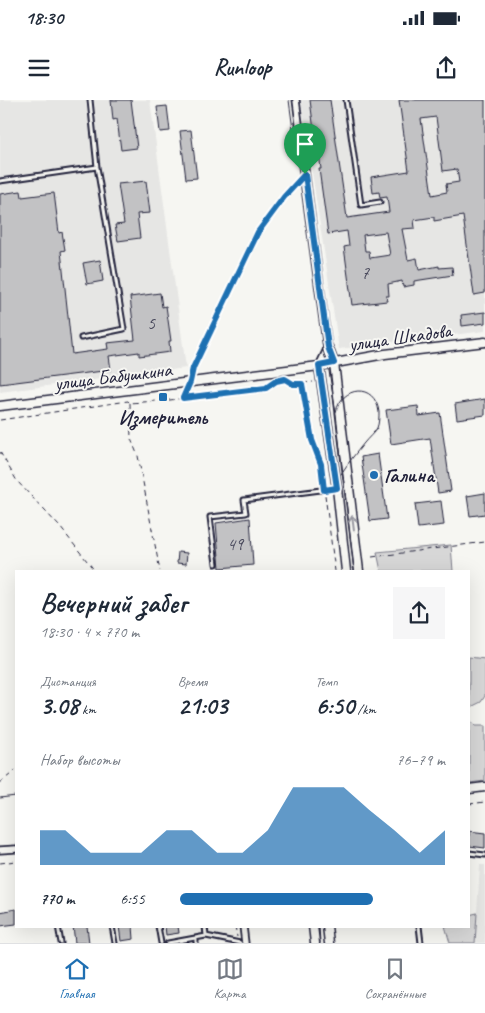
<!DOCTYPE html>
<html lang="ru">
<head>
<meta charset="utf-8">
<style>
	body { margin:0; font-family:Caveat,sans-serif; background:#f6f6f7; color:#1f2937; height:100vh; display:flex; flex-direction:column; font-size:19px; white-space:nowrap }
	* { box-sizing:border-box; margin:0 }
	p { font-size:16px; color:#747a83 }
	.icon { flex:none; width:28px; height:28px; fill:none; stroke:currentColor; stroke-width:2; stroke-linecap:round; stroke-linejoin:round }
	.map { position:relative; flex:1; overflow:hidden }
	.panel { position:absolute; left:15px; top:470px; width:455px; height:358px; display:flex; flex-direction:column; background:#fff; border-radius:0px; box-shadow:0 5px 20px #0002 }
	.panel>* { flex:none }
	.pin { position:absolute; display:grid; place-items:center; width:42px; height:42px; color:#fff; margin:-51px -21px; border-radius:50% 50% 50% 0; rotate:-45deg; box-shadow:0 0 5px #0007 }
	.pin .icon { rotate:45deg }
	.round { display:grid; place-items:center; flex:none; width:52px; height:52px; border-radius:0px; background:#f6f6f7 }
	.summary { display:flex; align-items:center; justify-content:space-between; height:85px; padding:0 25px }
	h1 { font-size:28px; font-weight:600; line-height:38px }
	.stats { display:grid; grid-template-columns:repeat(3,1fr); gap:8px; height:85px; padding:5px 25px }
	.stats div { display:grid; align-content:center }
	.stats b { font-size:25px; font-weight:600 }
	.stats small { font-size:14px; font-weight:400 }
	.stats p { font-size:14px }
	.chart { height:140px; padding:10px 25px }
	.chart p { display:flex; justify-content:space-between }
	.chart svg { width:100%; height:90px; margin-top:5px; fill:#1f6fb2; opacity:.7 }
	ul { padding:0 25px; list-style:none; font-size:16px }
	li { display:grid; grid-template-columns:80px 60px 1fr; align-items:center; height:38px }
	li i { height:12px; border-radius:6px; background:#1f6fb2 }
	.status { display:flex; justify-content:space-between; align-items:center; height:35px; padding:0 25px; background:#fff; direction:ltr }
	.status svg { height:14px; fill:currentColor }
	header { display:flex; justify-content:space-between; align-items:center; height:65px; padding:0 25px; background:#fff; font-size:22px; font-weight:600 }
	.tab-bar { display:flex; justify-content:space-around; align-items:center; height:70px; border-top:1px solid #e0e1e3; background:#fff; font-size:14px; color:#747a83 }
	.tab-bar a { display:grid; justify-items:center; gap:2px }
	.tab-bar .on { color:#1f6fb2 }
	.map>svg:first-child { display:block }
</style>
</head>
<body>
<div class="status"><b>18:30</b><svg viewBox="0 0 49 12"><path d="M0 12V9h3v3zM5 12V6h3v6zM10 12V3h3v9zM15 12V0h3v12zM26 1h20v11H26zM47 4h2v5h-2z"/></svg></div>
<header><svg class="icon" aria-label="menu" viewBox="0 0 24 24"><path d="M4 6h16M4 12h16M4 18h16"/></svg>Runloop<svg class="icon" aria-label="share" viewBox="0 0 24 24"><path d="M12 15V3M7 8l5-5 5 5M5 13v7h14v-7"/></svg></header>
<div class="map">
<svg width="485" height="843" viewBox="0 0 485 843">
	<rect width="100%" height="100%" fill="#f6f6f2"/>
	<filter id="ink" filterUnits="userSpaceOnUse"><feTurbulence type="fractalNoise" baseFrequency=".02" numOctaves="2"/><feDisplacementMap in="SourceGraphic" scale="10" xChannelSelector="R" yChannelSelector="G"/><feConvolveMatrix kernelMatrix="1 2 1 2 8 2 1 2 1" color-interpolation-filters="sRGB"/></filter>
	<g filter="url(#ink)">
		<!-- built -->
		<path fill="#e6e6e4" d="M0,0H150L186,268L0,292Z
			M301,0H485V231L339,249Z
			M480,765H485V843H475Z"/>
		<!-- green -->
		<path fill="#d7d7d7" stroke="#7c7c89" d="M451,445L453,471H381L377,452Z
			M469,557L485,559V596L481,602L471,607L469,614Z
			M469,619L475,626H485V681L469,683Z
			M477,813L475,843H450L445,826H469V815Z"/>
		<!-- building -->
		<path fill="#c2c2c4" stroke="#22223b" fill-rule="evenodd" d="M111,0H131L137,48L121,50L117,19L113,20Z
			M310,0H330L347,118L389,112L387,97L380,98L379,92L373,93L371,77L409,71L399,0H485V193L474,195L463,116L434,121V117L414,120L415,128L402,129L408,160L417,158L419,170L439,166V168L452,167L453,175L414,181V185L403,187L402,181L388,184L389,196H386L387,201L352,205L344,147L349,146L347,131L328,134L319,69H321L318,46H316ZM436,17L443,71L457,69L459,82L446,84L447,92L432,95L421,19ZM386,132L390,155L370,158L369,151H365L363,135Z
			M167,6L170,31L160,32L157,7Z
			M191,30L197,78L186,79L180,31Z
			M146,81L150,113L137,114L140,138L118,141L115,125L124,124L118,84Z
			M21,91L22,97L54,93L59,133L62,132L65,150L61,151L72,254L108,249L107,243L135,240L130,197L160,193L162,207L166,206L171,241H169L170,252L139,256V252L109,256L111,270L0,284V94Z
			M100,160L103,181L87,184L83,163Z
			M485,212V223L462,226L461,215Z
			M485,299V315L457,319L455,304Z
			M418,306L419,316L440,313L451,391L438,393L430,338L391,344L386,310Z
			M378,354L387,419L370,421L361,357Z
			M485,393V414L470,416L467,396Z
			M441,401L444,425L418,428L415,404Z
			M250,418L253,465L220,468L216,423Z
			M178,452L187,453L186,464L177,463Z
			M469,731L485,733V748L469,746Z
			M16,809V824L0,826V812Z
			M73,826H87L89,843H75Z
			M119,826H133L134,839L121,841Z
			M165,826H178L179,833L166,835Z"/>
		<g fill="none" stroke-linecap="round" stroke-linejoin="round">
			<defs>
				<path id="lane" d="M346,0L361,105L380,102
					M0,81L97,67
					M81,238L124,229L97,67L90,0
					M216,464L210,417L246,413L244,400L336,388
					M469,753L485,755
					M58,826L61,843
					M112,826L115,843
					M158,826L161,843
					M205,826L206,836
					M419,826L421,843
					M168,843L206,836L240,843
					M196,843V838"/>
				<path id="street" d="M296,0L328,247L319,266
					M0,750L16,749
					M243,826L245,843"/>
				<path id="secondary" d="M328,247L334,263L359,471
					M319,266L337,388L346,471
					M0,306L319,266L385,254L485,242
					M469,689L485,687
					M313,826L315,843
					M327,826L329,843"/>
			</defs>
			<!-- lane casing -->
			<use href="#lane" stroke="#22223b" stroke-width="7"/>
			<!-- street casing -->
			<use href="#street" stroke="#22223b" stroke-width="9"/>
			<!-- secondary casing -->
			<use href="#secondary" stroke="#22223b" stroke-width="11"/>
			<!-- path -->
			<path stroke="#22223b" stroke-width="1" stroke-dasharray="5 4" stroke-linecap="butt" d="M192,274L193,268L258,132L284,97L300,80
				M303,283L313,282
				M183,297L187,289
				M130,303L131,339L138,356L160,471
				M0,320L128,301L130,303L170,300L266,287L275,281L285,279L293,284L302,283L312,340L321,364L324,384
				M0,352L17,381L60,427L95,471
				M325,395L335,471
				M372,457L485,442
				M0,683L16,670
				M469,704L485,702
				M0,763L16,761
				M235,826L237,837"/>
			<!-- lane -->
			<use href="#lane" stroke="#f6f6f2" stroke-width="3"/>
			<!-- street -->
			<use href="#street" stroke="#f6f6f2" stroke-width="5.5"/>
			<!-- secondary -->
			<use href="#secondary" stroke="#f6f6f2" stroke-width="8"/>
			<!-- tram -->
			<path stroke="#22223b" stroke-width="1" d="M289,0L323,250L329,271L336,314L354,471
				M336,312C341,286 375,282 379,312C379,317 379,323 377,328C374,333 368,338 364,343C356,353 348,363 341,374
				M0,698L16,696
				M319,826L320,843"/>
		</g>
		<!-- one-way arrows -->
		<defs><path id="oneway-shaft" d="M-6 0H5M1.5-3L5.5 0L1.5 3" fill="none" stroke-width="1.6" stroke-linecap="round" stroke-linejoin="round" transform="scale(1.25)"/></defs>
		<use stroke="#9797a0" href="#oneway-shaft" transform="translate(353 423) rotate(-97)"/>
	</g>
	<g fill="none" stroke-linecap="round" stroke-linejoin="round" filter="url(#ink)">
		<defs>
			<path id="route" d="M305,74L328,247L334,263L319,266L337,388L324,390L321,364L312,340L302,284H293L285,279L276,281L266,288L183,298L190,282L193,268L258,132L284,97Z"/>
		</defs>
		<!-- route casing -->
		<use href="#route" stroke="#fff" stroke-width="10"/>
		<!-- route -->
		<use href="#route" stroke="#1f6fb2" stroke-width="6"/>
	</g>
	<!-- markers -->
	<g fill="#1f6fb2" stroke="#f6f6f2" stroke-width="2">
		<rect x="158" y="292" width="10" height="10" rx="2.5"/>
		<circle cx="374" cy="375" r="5"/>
	</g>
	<g text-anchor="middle" stroke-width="4" stroke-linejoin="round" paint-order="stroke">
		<!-- number labels -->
		<g font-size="18" fill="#4a4a5d">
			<text x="365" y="179">7</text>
			<text x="151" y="229">5</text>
			<text x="235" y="450">49</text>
		</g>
		<!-- street labels -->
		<g font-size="20" fill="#22223b" stroke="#f6f6f2">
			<text transform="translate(400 237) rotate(-8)" y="7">улица Шкадова</text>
			<text transform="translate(113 276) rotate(-7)" y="7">улица Бабушкина</text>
		</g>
		<!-- poi labels -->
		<g font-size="20" font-weight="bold" fill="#22223b" stroke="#f6f6f2">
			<text x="163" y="324">Измеритель</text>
			<text x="384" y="382" text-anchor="start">Галина</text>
		</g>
	</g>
</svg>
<div class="pin" style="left:305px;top:74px;background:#1e9e55"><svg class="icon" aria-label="arrive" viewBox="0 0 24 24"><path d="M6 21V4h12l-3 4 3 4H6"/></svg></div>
<section class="panel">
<div class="summary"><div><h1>Вечерний забег</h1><p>18:30 · 4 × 770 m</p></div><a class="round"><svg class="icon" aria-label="share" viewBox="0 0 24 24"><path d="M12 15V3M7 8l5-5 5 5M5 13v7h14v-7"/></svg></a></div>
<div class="stats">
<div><p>Дистанция</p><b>3.08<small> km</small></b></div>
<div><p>Время</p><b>21:03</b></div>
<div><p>Темп</p><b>6:50<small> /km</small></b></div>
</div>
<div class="chart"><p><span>Набор высоты</span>76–79 m</p>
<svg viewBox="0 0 160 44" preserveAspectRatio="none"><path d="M0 44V27L10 27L20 38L30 38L40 38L50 27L60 27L70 38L80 38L90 27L100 6L110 6L120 6L130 17L140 27L150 38L160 27V44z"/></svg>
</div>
<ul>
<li><b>770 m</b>6:55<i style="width:73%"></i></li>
</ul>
</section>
</div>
<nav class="tab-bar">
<a class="on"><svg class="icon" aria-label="home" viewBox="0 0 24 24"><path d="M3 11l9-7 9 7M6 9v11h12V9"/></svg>Главная</a>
<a><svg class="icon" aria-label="map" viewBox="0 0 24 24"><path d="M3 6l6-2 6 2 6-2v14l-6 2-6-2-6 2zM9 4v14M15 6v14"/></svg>Карта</a>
<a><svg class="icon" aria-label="saved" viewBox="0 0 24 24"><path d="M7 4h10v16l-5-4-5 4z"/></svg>Сохранённые</a>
</nav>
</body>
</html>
